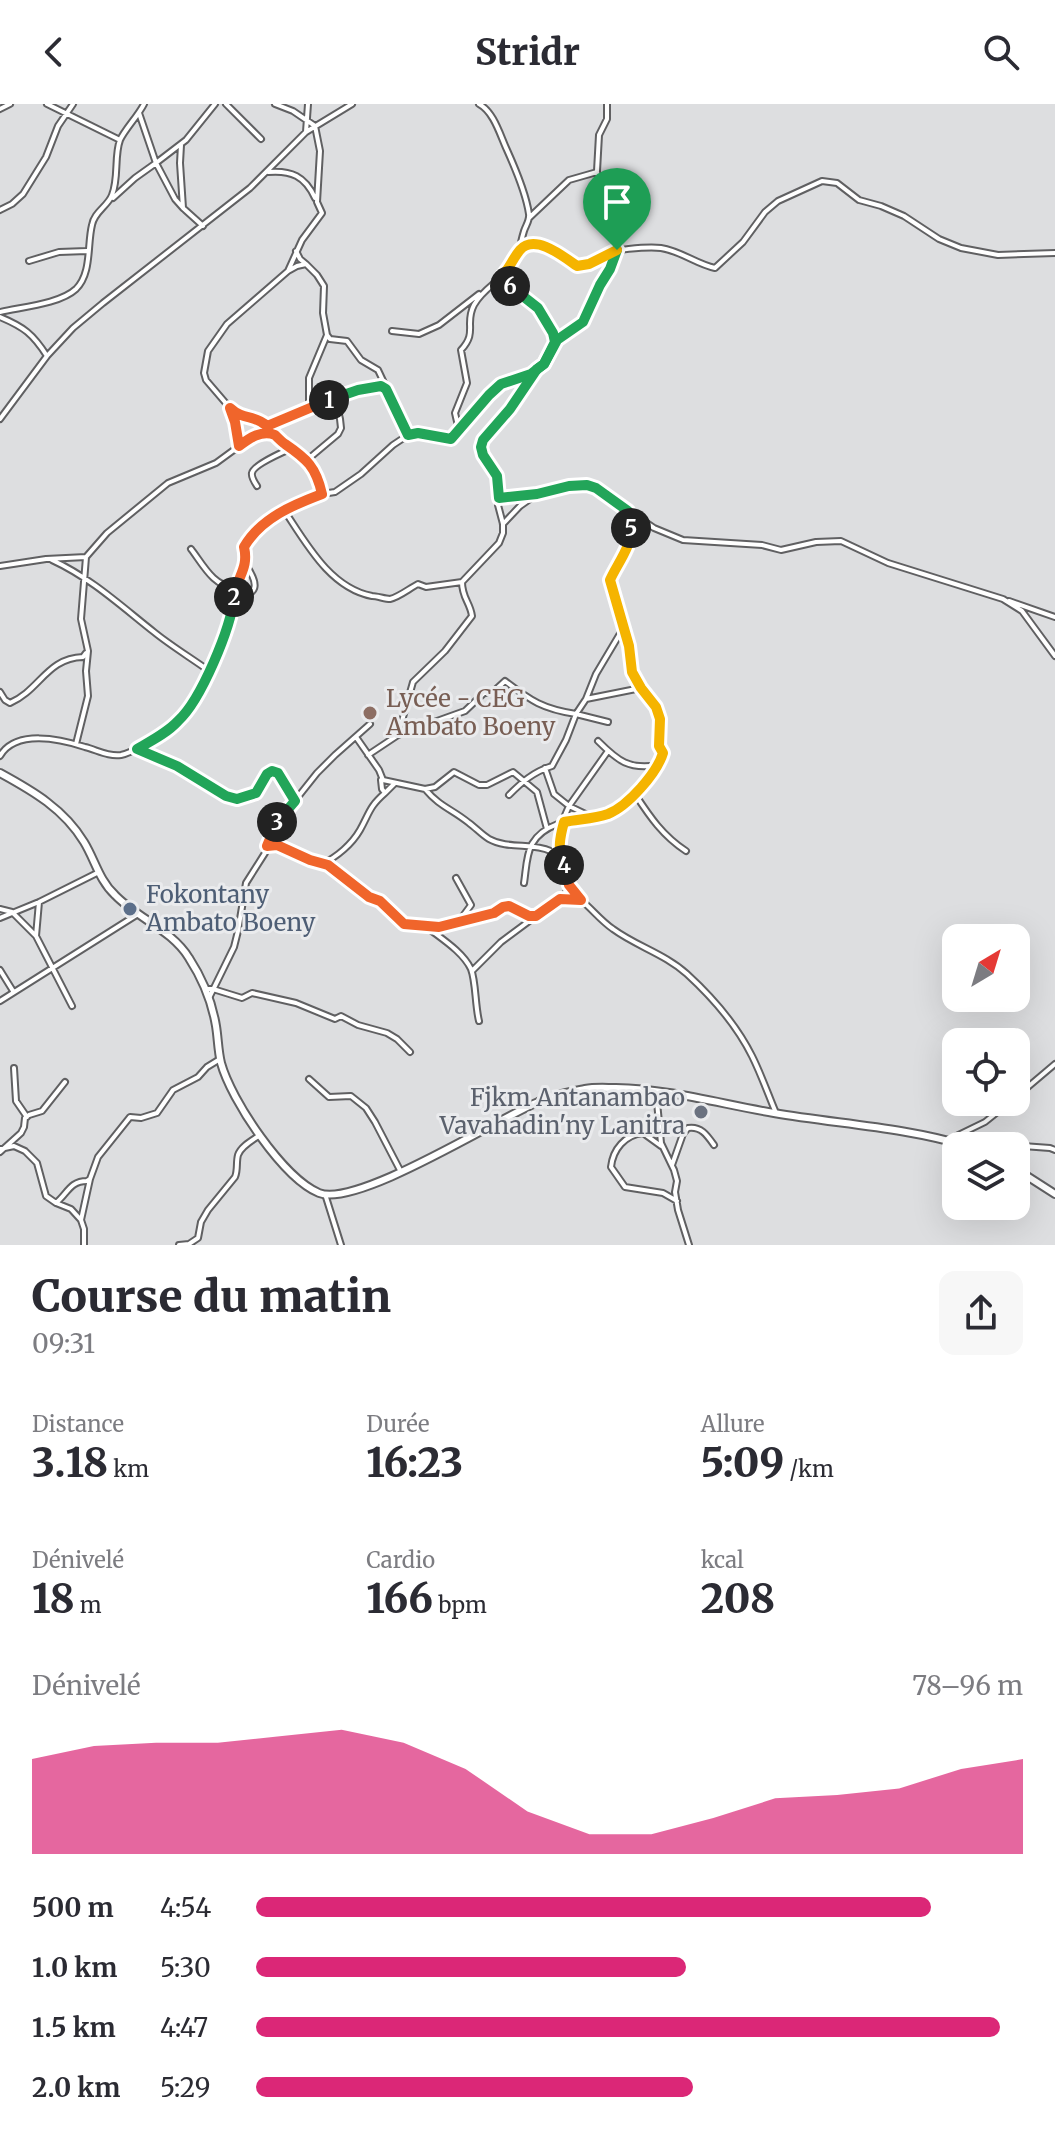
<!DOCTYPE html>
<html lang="fr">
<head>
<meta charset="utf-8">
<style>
	body { margin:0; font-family:Merriweather,serif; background:#f7f7f7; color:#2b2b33; height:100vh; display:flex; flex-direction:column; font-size:30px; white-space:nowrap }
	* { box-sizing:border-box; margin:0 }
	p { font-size:26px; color:#7c7c81 }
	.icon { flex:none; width:44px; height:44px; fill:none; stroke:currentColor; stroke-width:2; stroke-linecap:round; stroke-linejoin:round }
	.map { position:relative; height:1141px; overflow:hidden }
	.sheet { display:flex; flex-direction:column; background:#fff; flex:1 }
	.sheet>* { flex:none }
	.needle { width:52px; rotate:38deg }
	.fabs { position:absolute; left:942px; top:820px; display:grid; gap:16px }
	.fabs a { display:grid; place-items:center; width:88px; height:88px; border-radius:16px; background:#fff; box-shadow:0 8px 32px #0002; font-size:40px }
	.pin { position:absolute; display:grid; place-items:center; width:68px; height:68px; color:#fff; margin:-82px -34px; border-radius:50% 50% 50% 0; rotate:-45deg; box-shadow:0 0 8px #0007 }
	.pin .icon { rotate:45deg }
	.km { position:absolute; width:40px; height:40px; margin:-20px; border-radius:50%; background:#222; color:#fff; font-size:22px; line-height:40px; text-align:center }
	.round { display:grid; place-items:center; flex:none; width:84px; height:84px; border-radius:16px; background:#f7f7f7 }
	.head { display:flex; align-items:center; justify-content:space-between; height:136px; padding:0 32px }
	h1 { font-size:44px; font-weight:800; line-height:60px }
	.figures { display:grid; grid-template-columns:repeat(3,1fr); gap:12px; height:136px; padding:8px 32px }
	.figures div { display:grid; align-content:center }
	.figures b { font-size:40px; font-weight:800 }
	.figures small { font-size:22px; font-weight:400 }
	.figures p { font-size:22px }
	.chart { height:224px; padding:16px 32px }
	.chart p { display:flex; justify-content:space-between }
	.chart svg { width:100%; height:144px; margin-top:8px; fill:#db2777; opacity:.7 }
	ul { padding:0 32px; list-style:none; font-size:26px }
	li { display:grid; grid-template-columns:128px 96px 1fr; align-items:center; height:60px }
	li i { height:20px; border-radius:10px; background:#db2777 }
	header { display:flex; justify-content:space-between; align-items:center; height:104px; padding:0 32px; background:#fff; font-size:36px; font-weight:800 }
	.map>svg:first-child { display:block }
</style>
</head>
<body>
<header><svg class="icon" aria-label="back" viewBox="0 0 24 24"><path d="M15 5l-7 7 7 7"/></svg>Stridr<svg class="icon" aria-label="search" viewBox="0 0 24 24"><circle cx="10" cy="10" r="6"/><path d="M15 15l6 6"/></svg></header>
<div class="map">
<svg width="1055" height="1141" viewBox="0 0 1055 1141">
	<rect width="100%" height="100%" fill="#dddee0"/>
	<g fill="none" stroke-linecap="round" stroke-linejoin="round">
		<defs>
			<path id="minor" d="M47,0L120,36
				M226,0L261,35
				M0,5L10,0
				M139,9L156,59L186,36L215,0
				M306,28L308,0
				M181,41L180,59L183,104L203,122
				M597,67L599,31L607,15V0
				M268,68C291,66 305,72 315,94
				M113,94L135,74L156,59L175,95L183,104
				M0,106L12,100L23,90L46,53L58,22L73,0
				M530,113L569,76L597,68L616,137L617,146C631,145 647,142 661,144C681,147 696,160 715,164L743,138L765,108L778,97L822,77L837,79L859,96L881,102L904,112L939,135L961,144L998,151L1055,149
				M296,147L300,155L306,160
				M29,157L59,148L87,147
				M502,172L515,188L538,204L553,229L555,237
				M0,208C21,203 60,200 76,185C92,169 87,141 92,121C94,108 108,102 112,91C119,74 114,52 120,36C125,25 138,12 144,0
				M0,213C24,223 33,230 47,252L0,315
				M392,227L419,230L439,221L479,190
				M327,231L330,235L347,237L361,256L378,266L386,283
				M47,252L73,224L103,199L250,84L306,28L352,0
				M309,304L358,286L381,282L386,285L408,331L418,329L451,335L454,333L489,291L501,280L531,270L544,260L557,236L583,218L589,209L600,181L610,165L617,146L589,160L577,162C561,151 539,132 520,146
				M231,306C242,315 246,310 258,315C264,317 269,325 274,330
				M459,326L455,309L467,279L461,246C478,228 464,220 474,201C482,186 497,179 508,166C520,152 519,143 524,127C526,121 530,116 529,110C526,89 516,66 507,46C500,31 494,8 479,0
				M254,332L268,330L275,331L304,353L315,369L322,390
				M239,342L235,318L230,304L206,276L204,269L208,247L227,220L288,167L302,136L322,109L317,98L320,47L315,22L293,7L275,0
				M307,356L338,330L341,324L340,315L335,294
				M257,382C255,379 251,373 252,369C253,361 283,348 292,344
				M537,390C556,385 577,377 596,384L654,424L683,436L762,441L781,446L816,438L841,437L888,459L1003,495L1022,507L1055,552
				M499,394L537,390L520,402L503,420
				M284,406C306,439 330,484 372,492C377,492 385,495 390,495C399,493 410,484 418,480L426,483L462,478L499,439L503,429V420L498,401L499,387L497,372L483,351L481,343L483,336L510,305L535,268
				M191,445C202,459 214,484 235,483
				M0,462L46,455L86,453L107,429L168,379L216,359L268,321L309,304V274L327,231L323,209L324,182L317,171L306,160L297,162L288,167
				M1009,497L1055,513
				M234,498C258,489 260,482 246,461
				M207,569L225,532L233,503L236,481L246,461L244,443L255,428L271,414L295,400L322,390L335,388L361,370L393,341L408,331
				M0,588L5,596L10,599C40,586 47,554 83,553L86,549
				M586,595L596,570L624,523
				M398,631L465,607L484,589H492L505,577C531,597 543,605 576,610L586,595L641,584
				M598,637C618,657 629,666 658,661
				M76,640L88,592L86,567L88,547L81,515L86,453
				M137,645L177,662L226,692L237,695L256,689L267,670L272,667L278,669L295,697
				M368,651L398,631L413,578L445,547L472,512C470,498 462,494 462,478
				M0,652C16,625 60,635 85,643C97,646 109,653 121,651C131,649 140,643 149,638C180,618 192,604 207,569L205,564C188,552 170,541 154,528C121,502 91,474 52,456
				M545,664L554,690L569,702C561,718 558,737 561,755
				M381,676L382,685L385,689L395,679
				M425,685L435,683L454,668L479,681H487L513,668L537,688L547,725
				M635,690C650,713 663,732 686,747
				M509,691C522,678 533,668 552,662L566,636L576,610L608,618
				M592,713C598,712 606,711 611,708C632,698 656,671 663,649L659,642L660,615L656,603L641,584L632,568L629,542L610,476L632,430L628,407
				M267,742L277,741L310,756L328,761L369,793L380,797L404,820L439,823L494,809L503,803L509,802L529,812H536C552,802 573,793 568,771C558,729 516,750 489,735C482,731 476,724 469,719C452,705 440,703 425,685L383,676L379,666L356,633
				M322,760C337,753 352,740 360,726C370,708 369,703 385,689
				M456,774L471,801L460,816
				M524,779C526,767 526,751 532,740C544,719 571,716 592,713L569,702L608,647
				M563,795L581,796L570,783
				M581,796C592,805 601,817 613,825C636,842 665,850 687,870C711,892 737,922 752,952C761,970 768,990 776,1009
				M39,798L36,832L72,902
				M0,805L12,808L35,831
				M0,814L39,798L99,768
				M428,824C442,835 463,848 471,865C476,878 475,901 479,917
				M0,866L13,887
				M472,867L501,838L536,812
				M205,885H213L242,894L252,889L296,899L335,915L341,912L358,921L387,929L397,935L410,948
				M209,894L234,843L238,827L246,779L265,749L274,723L317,669L335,651L370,620
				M0,897L138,810
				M14,964L16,997L27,1013
				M309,975L329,993L351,992L366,1004L375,1018L401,1068
				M656,988L661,1039L674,1066L677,1077L675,1088L678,1106L689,1141
				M1016,993L1055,960
				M658,1011L643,1029C625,1031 613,1045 611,1063L625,1083L663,1089L677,1097
				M643,1029L661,1042
				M948,1036L985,1018L1010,998
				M958,1037L1050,1044L1055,1046
				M0,1045L14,1042L25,1047L37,1059L46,1092L56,1099L71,1105L81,1116L84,1125V1141
				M0,1048L21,1029L24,1023L25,1014L29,1011L42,1007L65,978
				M672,1061L683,1030L688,1024C701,1022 707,1031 714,1041
				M325,1090L341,1141
				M56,1099C68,1089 70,1077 87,1077L90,1075L98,1053L130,1013L141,1014L157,1009L173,986L198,973L207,963L220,955
				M81,1116L90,1075
				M179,1141L189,1140L198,1134L201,1118L208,1106L235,1073C238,1066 236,1058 238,1051C241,1042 253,1036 260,1031"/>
			<path id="tertiary" d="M0,669C33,687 64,705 84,738C95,756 99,776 115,791C137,814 172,826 189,854C202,874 212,898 216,922C218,934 218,947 221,959C231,996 283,1074 319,1089C357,1104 497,1015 538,998C552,991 570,988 585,985C595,983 606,984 616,984C669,985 721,1000 774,1009C838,1020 904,1023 967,1042
				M1016,1065L1055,1090"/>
		</defs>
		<!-- minor casing -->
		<use href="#minor" stroke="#606062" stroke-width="8"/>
		<!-- tertiary casing -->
		<use href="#tertiary" stroke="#606062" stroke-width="10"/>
		<!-- minor -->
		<use href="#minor" stroke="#fff" stroke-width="4"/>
		<!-- tertiary -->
		<use href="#tertiary" stroke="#fff" stroke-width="6"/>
	</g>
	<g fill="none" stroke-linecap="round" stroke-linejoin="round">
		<defs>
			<path id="split-1" d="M329,296L358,286L381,282L386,285L408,331L418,329L451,335L489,291L501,280L531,270L544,260L557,236L583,218L600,181L610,165L617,146"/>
			<path id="split-2" d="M234,493C237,472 249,465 244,443C261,414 293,401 322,390C316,363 307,355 285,340C283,339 276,332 275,331C262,325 248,335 239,342L235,318L230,304C244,317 254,310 267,322L329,296"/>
			<path id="split-3" d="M234,493C231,524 201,596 178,617C167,629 151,637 137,645L177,662L226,692L237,695L256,689L267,670L272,667L278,669L295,697L277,718"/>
			<path id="split-4" d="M277,718L267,742L277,741L310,756L328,761L369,793L380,797L404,820L439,823L494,809L503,803L509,802L529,812H536L560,795L581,796L569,781L564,761"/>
			<path id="split-5" d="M564,761C557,746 560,733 564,718C578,715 594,715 608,710C628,702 657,669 663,649L659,642L660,615L656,603L641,584L632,568L629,542L610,476C617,460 632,442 631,424"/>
			<path id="split-6" d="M510,182L538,204L553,229L555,238L544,260L537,265L510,305L483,336L481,343L483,351L497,372L499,394L537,390L569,382L587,381L596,384L628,407L631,424"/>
			<path id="split-7" d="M510,182L502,172C510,164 513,154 520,146C535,129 564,153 577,162L589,160L617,146"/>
		</defs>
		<!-- split-1 casing -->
		<use href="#split-1" stroke="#fff" stroke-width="16"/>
		<!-- split-2 casing -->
		<use href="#split-2" stroke="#fff" stroke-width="16"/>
		<!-- split-3 casing -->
		<use href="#split-3" stroke="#fff" stroke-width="16"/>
		<!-- split-4 casing -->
		<use href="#split-4" stroke="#fff" stroke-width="16"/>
		<!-- split-5 casing -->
		<use href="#split-5" stroke="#fff" stroke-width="16"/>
		<!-- split-6 casing -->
		<use href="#split-6" stroke="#fff" stroke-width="16"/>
		<!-- split-7 casing -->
		<use href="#split-7" stroke="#fff" stroke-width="16"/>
		<!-- split-1 -->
		<use href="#split-1" stroke="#22a559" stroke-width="10"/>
		<!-- split-2 -->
		<use href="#split-2" stroke="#f0652b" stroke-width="10"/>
		<!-- split-3 -->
		<use href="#split-3" stroke="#22a559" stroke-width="10"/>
		<!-- split-4 -->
		<use href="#split-4" stroke="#f0652b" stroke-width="10"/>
		<!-- split-5 -->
		<use href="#split-5" stroke="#f5b400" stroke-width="10"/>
		<!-- split-6 -->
		<use href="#split-6" stroke="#22a559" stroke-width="10"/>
		<!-- split-7 -->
		<use href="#split-7" stroke="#f5b400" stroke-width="10"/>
	</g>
	<!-- markers -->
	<circle fill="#8d6e63" stroke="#eaebed" stroke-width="3" cx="370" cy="609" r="8"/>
	<circle fill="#5c6f8a" stroke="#eaebed" stroke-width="3" cx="130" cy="805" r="8"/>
	<circle fill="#6b7280" stroke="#eaebed" stroke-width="3" cx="701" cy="1008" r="8"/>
	<g text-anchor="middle" stroke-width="6" stroke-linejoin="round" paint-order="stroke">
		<!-- education labels -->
		<g font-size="24" fill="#785e54" stroke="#eaebed" text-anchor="start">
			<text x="386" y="603">Lycée - CEG<tspan x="386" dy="28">Ambato Boeny</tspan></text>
		</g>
		<!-- service labels -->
		<g font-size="24" fill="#4e5e75" stroke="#eaebed" text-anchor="start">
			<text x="146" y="799">Fokontany<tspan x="146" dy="28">Ambato Boeny</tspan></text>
		</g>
		<!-- worship labels -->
		<g font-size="24" fill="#5b616d" stroke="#eaebed" text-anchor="end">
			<text x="685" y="1002">Fjkm Antanambao<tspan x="685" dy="28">Vavahadin'ny Lanitra</tspan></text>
		</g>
	</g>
</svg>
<div class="fabs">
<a><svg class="needle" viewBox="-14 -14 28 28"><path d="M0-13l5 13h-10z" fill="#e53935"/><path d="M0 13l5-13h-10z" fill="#7c7c81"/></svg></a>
<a><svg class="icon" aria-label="locate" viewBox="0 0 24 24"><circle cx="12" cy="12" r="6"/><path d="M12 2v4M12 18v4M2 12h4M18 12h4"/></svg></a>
<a><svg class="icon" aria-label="layers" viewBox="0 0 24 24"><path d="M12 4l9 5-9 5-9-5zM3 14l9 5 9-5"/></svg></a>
</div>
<div class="pin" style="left:617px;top:146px;background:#1e9e55"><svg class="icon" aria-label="arrive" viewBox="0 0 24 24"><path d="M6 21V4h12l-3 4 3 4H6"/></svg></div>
<b class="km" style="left:329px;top:296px">1</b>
<b class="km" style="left:234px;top:493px">2</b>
<b class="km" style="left:277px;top:718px">3</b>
<b class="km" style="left:564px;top:761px">4</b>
<b class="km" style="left:631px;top:424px">5</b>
<b class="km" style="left:510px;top:182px">6</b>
</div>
<section class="sheet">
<div class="head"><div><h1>Course du matin</h1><p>09:31</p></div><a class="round"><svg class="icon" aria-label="share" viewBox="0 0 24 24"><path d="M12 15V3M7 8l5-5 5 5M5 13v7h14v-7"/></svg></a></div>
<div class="figures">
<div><p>Distance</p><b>3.18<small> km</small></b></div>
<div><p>Durée</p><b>16:23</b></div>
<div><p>Allure</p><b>5:09<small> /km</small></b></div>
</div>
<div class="figures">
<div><p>Dénivelé</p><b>18<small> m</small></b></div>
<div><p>Cardio</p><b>166<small> bpm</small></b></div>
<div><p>kcal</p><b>208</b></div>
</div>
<div class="chart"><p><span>Dénivelé</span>78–96 m</p>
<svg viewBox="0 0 160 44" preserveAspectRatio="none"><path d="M0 44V15L10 11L20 10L30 10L40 8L50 6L60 10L70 18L80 31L90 38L100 38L110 33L120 27L130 26L140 24L150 18L160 15V44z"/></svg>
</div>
<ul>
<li><b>500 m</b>4:54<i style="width:88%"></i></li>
<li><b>1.0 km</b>5:30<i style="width:56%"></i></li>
<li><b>1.5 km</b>4:47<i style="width:97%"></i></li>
<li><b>2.0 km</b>5:29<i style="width:57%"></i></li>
</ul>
</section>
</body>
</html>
